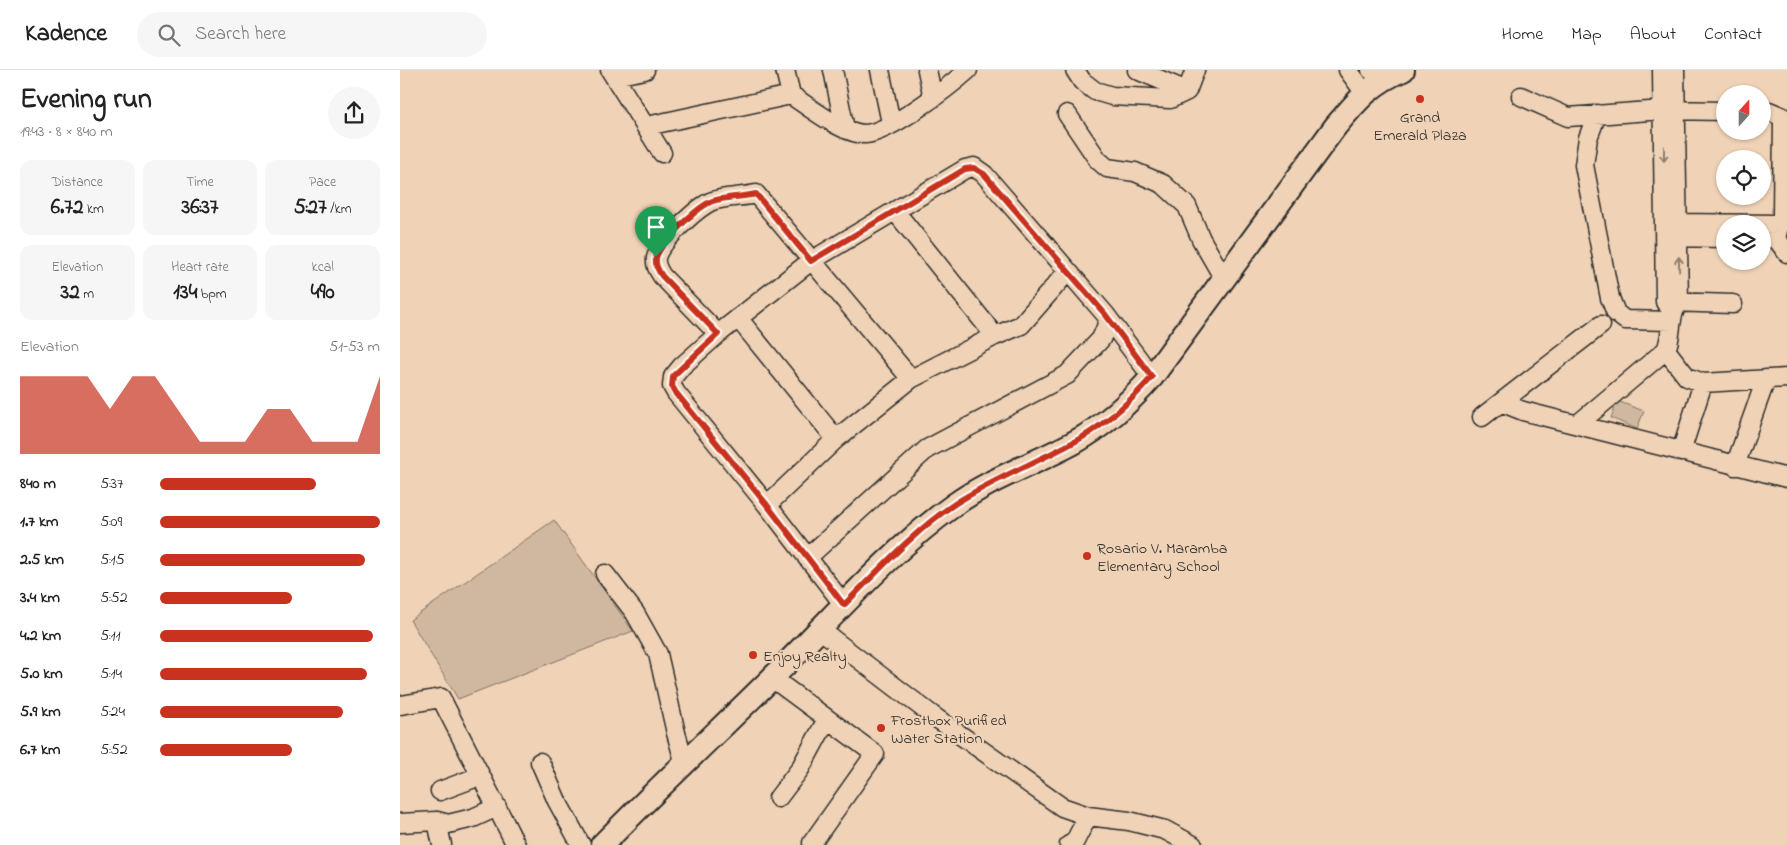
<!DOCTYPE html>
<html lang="en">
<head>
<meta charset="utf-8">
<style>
	body { margin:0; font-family:"Indie Flower",sans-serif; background:#f6f6f6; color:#222; height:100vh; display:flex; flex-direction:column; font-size:19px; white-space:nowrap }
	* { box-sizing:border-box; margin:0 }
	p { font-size:16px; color:#767676 }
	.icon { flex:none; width:28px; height:28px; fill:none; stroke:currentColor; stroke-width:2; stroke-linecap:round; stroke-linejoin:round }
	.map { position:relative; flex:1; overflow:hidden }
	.sheet { display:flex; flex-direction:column; background:#fff; width:400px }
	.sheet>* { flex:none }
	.needle { width:32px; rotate:21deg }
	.buttons { position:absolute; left:1316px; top:15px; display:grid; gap:10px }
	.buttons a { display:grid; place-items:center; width:55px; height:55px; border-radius:50%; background:#fff; box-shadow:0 1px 4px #0004; font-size:25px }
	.pin { position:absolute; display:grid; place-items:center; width:42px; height:42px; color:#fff; margin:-51px -21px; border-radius:50% 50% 50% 0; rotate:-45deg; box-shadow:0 0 5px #0007 }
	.pin .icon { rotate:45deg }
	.round { display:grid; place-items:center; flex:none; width:52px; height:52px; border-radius:26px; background:#f6f6f6 }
	.head { display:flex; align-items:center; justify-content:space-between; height:85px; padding:0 20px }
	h1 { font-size:28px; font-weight:700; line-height:38px }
	.figures { display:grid; grid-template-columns:repeat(3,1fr); gap:8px; height:85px; padding:5px 20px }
	.figures div { display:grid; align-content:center; border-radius:12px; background:#f6f6f6; text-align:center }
	.figures b { font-size:21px; font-weight:700 }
	.figures small { font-size:14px; font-weight:400 }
	.figures p { font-size:14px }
	.chart { height:140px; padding:10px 20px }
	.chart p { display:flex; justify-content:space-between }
	.chart svg { width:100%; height:90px; margin-top:5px; fill:#c8321e; opacity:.7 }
	ul { padding:0 20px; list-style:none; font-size:16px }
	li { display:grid; grid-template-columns:80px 60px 1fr; align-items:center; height:38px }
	li i { height:12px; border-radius:6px; background:#c8321e }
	header { display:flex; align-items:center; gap:30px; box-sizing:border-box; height:70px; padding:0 25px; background:#fff; border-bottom:1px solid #e0e0e0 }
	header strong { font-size:24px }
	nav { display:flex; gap:28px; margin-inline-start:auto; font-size:18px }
	.search { width:350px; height:45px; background:#f6f6f6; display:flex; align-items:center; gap:12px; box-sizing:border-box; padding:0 18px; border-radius:28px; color:#767676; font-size:19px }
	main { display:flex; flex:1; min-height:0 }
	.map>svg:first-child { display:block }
</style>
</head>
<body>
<header>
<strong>Kadence</strong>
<div class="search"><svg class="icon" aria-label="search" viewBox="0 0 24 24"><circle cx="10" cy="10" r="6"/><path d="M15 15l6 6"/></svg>Search here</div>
<nav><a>Home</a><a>Map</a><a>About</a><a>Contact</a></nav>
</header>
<main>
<section class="sheet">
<div class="head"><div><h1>Evening run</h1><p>19:43 · 8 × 840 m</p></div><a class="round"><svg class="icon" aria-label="share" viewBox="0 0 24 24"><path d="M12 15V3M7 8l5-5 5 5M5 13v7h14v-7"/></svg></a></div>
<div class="figures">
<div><p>Distance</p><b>6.72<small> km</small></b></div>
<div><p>Time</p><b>36:37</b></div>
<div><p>Pace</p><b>5:27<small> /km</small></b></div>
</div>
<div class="figures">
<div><p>Elevation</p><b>32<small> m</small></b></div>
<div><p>Heart rate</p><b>134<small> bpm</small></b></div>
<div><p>kcal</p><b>490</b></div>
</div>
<div class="chart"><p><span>Elevation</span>51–53 m</p>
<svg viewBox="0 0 160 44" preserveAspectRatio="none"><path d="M0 44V6L10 6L20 6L30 6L40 22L50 6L60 6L70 22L80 38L90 38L100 38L110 22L120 22L130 38L140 38L150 38L160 6V44z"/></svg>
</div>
<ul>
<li><b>840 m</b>5:37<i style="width:71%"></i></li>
<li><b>1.7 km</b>5:09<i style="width:100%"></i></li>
<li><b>2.5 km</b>5:15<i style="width:93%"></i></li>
<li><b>3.4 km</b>5:52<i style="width:60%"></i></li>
<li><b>4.2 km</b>5:11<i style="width:97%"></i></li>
<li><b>5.0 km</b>5:14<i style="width:94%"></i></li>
<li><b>5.9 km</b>5:24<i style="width:83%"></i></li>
<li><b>6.7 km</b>5:52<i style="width:60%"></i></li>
</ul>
</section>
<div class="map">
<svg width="1387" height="775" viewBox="0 0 1387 775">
	<rect width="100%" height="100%" fill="#f0d3b6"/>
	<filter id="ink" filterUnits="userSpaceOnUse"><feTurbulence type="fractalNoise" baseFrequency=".02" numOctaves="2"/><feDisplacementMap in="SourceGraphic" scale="10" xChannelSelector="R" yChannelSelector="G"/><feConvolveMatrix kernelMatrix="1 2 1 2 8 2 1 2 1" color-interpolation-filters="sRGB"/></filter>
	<g filter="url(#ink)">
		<!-- green -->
		<path fill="#d0b8a0" stroke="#7e7266" d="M1217,331L1244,341L1237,359L1211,348Z
			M154,450L233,561L58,629L10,550Z"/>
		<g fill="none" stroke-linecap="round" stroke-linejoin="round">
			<defs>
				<path id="minor" d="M210,0L262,83
					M385,0L391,25C409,37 443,64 465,64C489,63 549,17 568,0
					M433,0L445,59
					M480,0L491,53
					M527,0L533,28
					M675,0L682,11L695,21L712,26L770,29L787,21
					M737,0L787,21L795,0
					M948,0L964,22
					M971,0L991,5
					M1262,0L1265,232L1273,241
					M214,6L245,0
					M1121,26L1168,47L1263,40L1325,41
					M1362,41H1369L1383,47L1382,146L1376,168
					M667,44L698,90L707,98L735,102L763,114L787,136L801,169L824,209
					M1197,44L1188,68L1184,95L1210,228L1216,243L1225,250L1272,251
					M247,56L391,25
					M495,141L595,266
					M1267,153L1381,154
					M1268,167L1325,168
					M1362,168H1376L1387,183
					M1269,232L1333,234
					M338,248L436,369
					M318,264L262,206C258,200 255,195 256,188C259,173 296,139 310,132C320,127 344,127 356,124L511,309
					M1266,280L1287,307L1303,313L1387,308
					M1103,333L1123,341L1387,408
					M1082,347L1201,255
					M1178,354L1266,280C1273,265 1268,246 1279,233L1275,0
					M1281,382L1303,313
					M1335,396L1366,309
					M367,435L436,369L511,309L595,266L621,255L668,201
					M407,488L527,379L667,305L701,269L709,250
					M205,504L235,543L258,584L276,663L284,691
					M444,535L367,435L276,323L272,316L273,307L282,296L318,264L411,191L565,99L574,97L584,104L705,244L752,307
					M418,558L532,645L662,737L688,746L729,751L765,760L793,775
					M372,608L475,684L412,773
					M1,635L41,628L116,775
					M140,692L157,731L181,775
					M40,721L80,706
					M378,728L400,699L427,649
					M37,751L42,775
					M0,753L37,751L48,754L73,748L97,737
					M669,775L674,773L688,746"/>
				<path id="major" d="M202,775C257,719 315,664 371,609C431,550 486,484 554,435C591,408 635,394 675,372C704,356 730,332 752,307L935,57C957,31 971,13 1003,0"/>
			</defs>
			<!-- minor casing -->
			<use href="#minor" stroke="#2b2b2b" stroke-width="21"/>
			<!-- major casing -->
			<use href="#major" stroke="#2b2b2b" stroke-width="26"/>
			<!-- minor -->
			<use href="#minor" stroke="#f0d3b6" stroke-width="18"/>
			<!-- major -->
			<use href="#major" stroke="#f0d3b6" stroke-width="22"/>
		</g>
		<!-- one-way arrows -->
		<defs><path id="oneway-shaft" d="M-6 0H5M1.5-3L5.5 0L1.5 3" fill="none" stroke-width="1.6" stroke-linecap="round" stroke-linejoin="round" transform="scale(1.25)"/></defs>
		<g stroke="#8e7f70">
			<use href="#oneway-shaft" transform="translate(1264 84) rotate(90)"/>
			<use href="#oneway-shaft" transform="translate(1279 194) rotate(-91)"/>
		</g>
	</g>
	<g fill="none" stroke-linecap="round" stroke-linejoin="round" filter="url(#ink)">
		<defs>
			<path id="route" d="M574,98L584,104L705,244L752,307C730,332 704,356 674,372C635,393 594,409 556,433C515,460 479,500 444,535L367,435L276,323L272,316L273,306L318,264L262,206C258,200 255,195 256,188C259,173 296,139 310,132C320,127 344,127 356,124L411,191L565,99Z"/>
		</defs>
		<!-- route casing -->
		<use href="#route" stroke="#fff" stroke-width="10"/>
		<!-- route -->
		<use href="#route" stroke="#c8321e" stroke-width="6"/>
	</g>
	<!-- markers -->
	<g fill="#c8321e" stroke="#f0d3b6" stroke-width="2">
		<circle cx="1020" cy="29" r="5"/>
		<circle cx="687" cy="486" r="5"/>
		<circle cx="353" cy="585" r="5"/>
		<circle cx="481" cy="658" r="5"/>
	</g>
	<g text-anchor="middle" stroke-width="4.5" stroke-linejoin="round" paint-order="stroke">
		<!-- poi labels -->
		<g font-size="16" fill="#2b2b2b" stroke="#f0d3b6" text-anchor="start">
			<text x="1020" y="52" text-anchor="middle">Grand<tspan x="1020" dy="18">Emerald Plaza</tspan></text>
			<text x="697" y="483">Rosario V. Maramba<tspan x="697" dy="18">Elementary School</tspan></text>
			<text x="363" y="591">Enjoy Realty</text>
			<text x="491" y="655">Frostbox Purified<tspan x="491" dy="18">Water Station</tspan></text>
		</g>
	</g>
</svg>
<div class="buttons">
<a><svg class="needle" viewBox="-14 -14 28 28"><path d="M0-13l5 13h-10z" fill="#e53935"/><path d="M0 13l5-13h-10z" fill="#767676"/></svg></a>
<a><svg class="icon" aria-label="locate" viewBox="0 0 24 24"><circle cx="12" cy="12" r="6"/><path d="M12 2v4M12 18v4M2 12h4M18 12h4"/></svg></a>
<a><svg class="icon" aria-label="layers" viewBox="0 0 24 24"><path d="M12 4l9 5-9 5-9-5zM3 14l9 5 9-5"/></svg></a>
</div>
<div class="pin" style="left:256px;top:187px;background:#1e9e55"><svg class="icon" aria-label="arrive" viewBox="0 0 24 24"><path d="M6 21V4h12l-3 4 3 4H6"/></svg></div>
</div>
</main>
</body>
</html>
